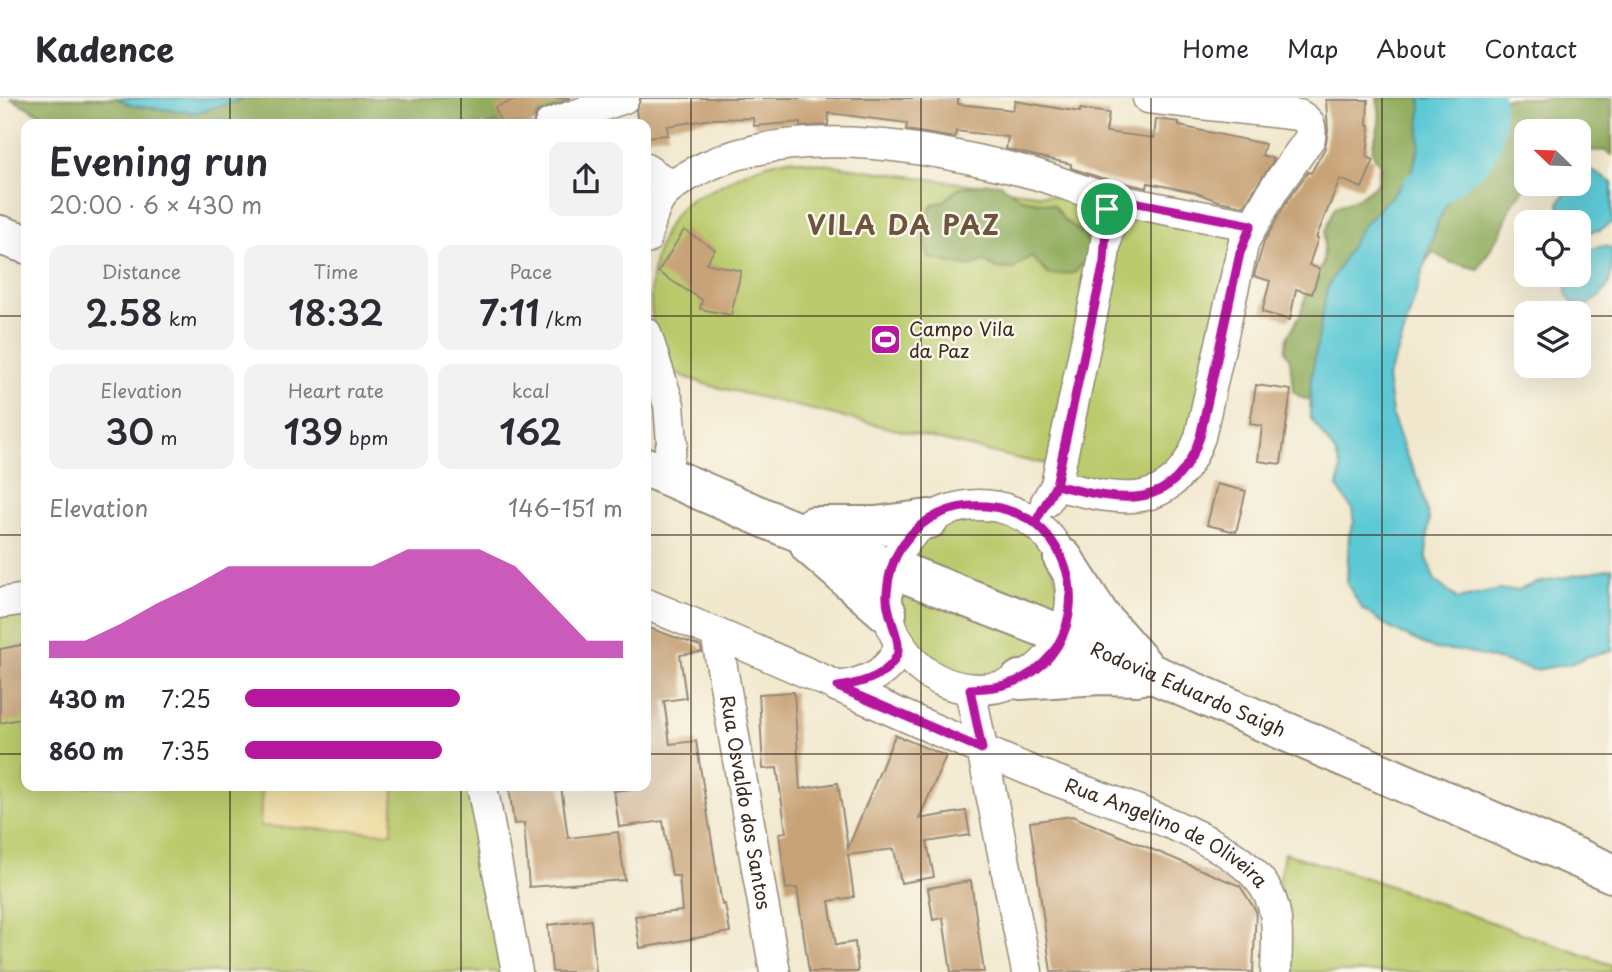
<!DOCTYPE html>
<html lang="en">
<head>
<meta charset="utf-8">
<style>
	body { margin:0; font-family:"Playpen Sans",sans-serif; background:#f2f2f3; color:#2b2b33; height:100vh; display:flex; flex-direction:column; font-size:26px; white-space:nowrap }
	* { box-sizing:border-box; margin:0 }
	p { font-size:23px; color:#7c7c81 }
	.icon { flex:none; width:38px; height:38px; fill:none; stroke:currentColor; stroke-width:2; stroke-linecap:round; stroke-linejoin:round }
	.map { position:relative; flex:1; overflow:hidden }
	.details { position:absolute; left:21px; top:21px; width:630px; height:672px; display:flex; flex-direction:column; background:#fff; border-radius:14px; box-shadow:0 7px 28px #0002 }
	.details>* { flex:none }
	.needle { width:46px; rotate:293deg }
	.fabs { position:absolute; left:1514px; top:21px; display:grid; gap:14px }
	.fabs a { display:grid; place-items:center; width:77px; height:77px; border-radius:14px; background:#fff; box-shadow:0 7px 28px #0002; font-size:35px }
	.pin { position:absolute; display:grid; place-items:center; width:60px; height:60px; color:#fff; margin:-30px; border:4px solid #fff; border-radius:50%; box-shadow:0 2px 7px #0007 }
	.round { display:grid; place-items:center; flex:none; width:74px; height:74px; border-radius:14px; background:#f2f2f3 }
	.headline { display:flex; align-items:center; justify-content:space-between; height:119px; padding:0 28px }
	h1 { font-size:38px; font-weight:600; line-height:52px }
	.figures { display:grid; grid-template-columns:repeat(3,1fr); gap:10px; height:119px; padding:7px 28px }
	.figures div { display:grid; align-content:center; border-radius:14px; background:#f2f2f3; text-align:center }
	.figures b { font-size:35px; font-weight:600 }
	.figures small { font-size:19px; font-weight:400 }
	.figures p { font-size:19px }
	.chart { height:196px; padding:14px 28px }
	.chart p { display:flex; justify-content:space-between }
	.chart svg { width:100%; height:126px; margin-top:7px; fill:#b5179e; opacity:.7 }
	ul { padding:0 28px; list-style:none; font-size:23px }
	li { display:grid; grid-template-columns:112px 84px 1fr; align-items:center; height:52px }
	li i { height:18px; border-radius:9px; background:#b5179e }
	header { display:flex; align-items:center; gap:42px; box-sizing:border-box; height:98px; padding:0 35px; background:#fff; border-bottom:2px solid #e1e1e2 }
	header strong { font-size:33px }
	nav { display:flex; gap:38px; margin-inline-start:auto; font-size:24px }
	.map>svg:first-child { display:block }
</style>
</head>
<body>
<header>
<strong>Kadence</strong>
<nav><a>Home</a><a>Map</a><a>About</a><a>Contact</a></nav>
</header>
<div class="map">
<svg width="1612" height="874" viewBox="0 0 1612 874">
	<rect width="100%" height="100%" fill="#fbf7ec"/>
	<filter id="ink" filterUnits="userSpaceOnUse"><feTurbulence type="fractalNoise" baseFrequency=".0143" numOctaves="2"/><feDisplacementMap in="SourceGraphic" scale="14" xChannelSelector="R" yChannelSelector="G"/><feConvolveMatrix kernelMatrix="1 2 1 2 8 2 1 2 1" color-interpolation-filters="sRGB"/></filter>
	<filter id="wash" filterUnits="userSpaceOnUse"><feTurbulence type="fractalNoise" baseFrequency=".00686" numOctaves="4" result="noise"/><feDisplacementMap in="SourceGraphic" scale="28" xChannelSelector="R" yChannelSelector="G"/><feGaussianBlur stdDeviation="1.57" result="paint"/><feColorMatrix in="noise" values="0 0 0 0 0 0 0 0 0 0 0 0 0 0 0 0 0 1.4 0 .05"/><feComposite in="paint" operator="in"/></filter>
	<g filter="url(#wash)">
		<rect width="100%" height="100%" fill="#f1e8cd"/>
		<!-- green -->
		<path fill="#baca6c" stroke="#7a7a45" stroke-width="2" d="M788,61L1079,102L1094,132V179L1049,366L1024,362L708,287L674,275C668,260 656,242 653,226C646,186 655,129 690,102C696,97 706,95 714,91C741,76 756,67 788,61Z
			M1115,110L1239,135L1189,353L1172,377L1134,391L1064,380Z
			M900 498a79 79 0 1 1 158 0a79 79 0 1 1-158 0Z
			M26,509V688H473L507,874H0V514Z
			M1284,755L1370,781L1612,867V874H1287L1279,784Z"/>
		<!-- forest -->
		<path fill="#93ae60" stroke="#676c3f" stroke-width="2" d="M10,0H574L530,26H59Z
			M1377,0H1612V57L1606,53L1579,52L1578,33H1526L1528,86L1512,106L1501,134L1478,171L1450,164L1433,154L1322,303L1302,300L1293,293L1290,262L1285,253L1287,240L1300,217L1311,182L1323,166L1325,134L1335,109L1358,100L1378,85L1380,67C1367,51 1374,47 1378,30C1381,20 1379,10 1377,0Z
			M988,85L1000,86L1022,101L1054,107L1064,122L1086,137L1091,157L1074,175L1049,177L1031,158L1013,171L995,170L983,163L970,169L929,160C923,139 923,127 932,107L944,103L959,90Z"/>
		<!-- sand -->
		<path fill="#eeda9e" stroke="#94825e" stroke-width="2" d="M262,688H394L392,735L260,728Z"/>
		<!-- water -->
		<path fill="#5dc9d5" stroke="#4c7a7a" stroke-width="2" d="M116,0H246L197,15L133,8Z
			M1421,0H1480L1484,22L1474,54L1438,123L1399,251L1387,280L1392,316L1406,357L1419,383L1429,421L1426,458L1435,483L1458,501L1499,492H1518L1536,485L1612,470V553L1589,558L1570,566L1535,572L1464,553L1434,551L1391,531L1362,510L1347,486L1349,437L1354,424L1352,411L1338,390L1341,370L1335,354L1310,319L1311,281L1327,190L1361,130L1410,78L1419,50Z
			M1588,70L1612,85V124L1600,132L1579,136L1578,124H1561L1559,104L1573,86H1578L1579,80Z
			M1605,148L1612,151C1612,181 1612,192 1588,207L1572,204L1566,196V177H1578L1579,153Z"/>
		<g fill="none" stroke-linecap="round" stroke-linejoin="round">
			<!-- river -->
			<path stroke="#5dc9d5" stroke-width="47" d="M1425,93C1460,57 1490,62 1480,0"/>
		</g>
		<g id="blocks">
			<!-- building -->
			<path fill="#c8a377" d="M520,0H571L537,14L533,26H501L495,9Z
				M641,0H958V6L1013,12L1015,3L1080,14V11L1109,15L1106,34L1154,40L1156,21L1179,24V28L1265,46L1262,57L1274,61L1244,108L1218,103L1194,94L1148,85L1147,90L1101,80L1071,70V66L1006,51L1008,39L956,33L955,40L906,32L907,25L829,15L828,27L800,29V24L754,28L753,20L712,21L667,28L668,37L646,39V26H638L636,12Z
				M1326,2H1368L1367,27H1370L1367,59L1374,62L1362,90L1340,81L1316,140H1318L1309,167L1320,171L1312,196L1296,191L1290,222L1262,214L1270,183L1254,178L1264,144L1289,100L1308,74L1311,75L1325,50L1328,33Z
				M684,132L715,151L706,165L741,173L731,217L700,211L702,202L658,174Z
				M1256,287L1291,292L1281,366L1258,363L1262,328L1250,326Z
				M1217,386L1246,393L1236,434L1207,427Z
				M646,529L700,548L702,554L680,557L686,600L664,603L670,646L696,643L722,807L725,806L730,834L640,850L635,818L682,813L679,778H672L663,723L619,729L614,693L646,689Z
				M26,546V620L0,625V551Z
				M794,594L800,691L838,685L848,750L895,637L946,658L919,721L966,713L970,737L927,744L934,779L901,785L894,751L848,757L854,799L829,803L836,847L855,844L858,874H809L797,790L786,791L779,735L786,734L777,670L763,671L759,596Z
				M509,688H561L568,740L618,734L625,782L529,789L524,725L514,726Z
				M1072,718L1240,788L1256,813L1253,874L1147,872L1051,874L1030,724Z
				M971,783L984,874H951L943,820L933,822L928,790Z
				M591,822L596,874H552L548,827Z"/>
		</g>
	</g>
	<g filter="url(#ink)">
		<use href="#blocks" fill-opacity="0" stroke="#968976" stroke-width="2"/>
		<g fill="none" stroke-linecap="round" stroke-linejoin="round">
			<defs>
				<g id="minor">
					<path d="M550,26L624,0"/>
					<path d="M646,71L672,88"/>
					<path d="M646,141C650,128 652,112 660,101C671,86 690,76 707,68C803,24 936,50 1035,76C1058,83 1081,93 1105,99C1153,110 1202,118 1251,127"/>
					<path d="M646,235L669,307L672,345L664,376"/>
					<path d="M1056,387C1122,404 1173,415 1200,339L1244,143L1274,91L1310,40C1312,28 1310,23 1299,17L1148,0"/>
					<path d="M1046,404L1056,387L1103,164L1108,131L1103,98"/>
					<circle cx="979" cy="499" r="92"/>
					<path d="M0,505L26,501"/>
					<path id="s1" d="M646,506C775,558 900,618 1029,672C1090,698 1215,731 1257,779C1282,806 1277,840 1276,874"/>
					<path id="s2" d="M716,535L775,874"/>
					<path d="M838,589C865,585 893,575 900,545"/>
					<path d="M970,591L1027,874"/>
					<path d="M482,688L517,874"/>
				</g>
				<g id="trunk">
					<path d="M0,137L26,146"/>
					<path id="s3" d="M646,369L783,428L1063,537L1612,775"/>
					<path d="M813,428H876L929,421"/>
					<path d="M810,448L887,515"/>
					<path d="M1063,460L1100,518L1143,567"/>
					<path d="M1020,582L1101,577L1138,578"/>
				</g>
			</defs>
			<!-- minor casing -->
			<use href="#minor" stroke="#968976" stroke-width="33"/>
			<!-- trunk casing -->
			<use href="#trunk" stroke="#968976" stroke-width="42"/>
			<!-- minor -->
			<use href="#minor" stroke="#fff" stroke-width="30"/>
			<!-- trunk -->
			<use href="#trunk" stroke="#fff" stroke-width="38"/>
		</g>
	</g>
	<g fill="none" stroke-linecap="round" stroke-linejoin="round" filter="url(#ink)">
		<defs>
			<path id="route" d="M1107,111L1104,164L1056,387L1035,425C973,385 892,417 887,495C885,516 903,543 897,557C888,579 858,586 838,589L982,651L970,591C988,590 1006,589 1023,580C1083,548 1085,466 1035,425L1056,387C1122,404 1174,415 1200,339L1240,155L1251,127L1103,98L1107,111"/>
		</defs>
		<!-- route casing -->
		<use href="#route" stroke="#fff" stroke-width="14"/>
		<!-- route -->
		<use href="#route" stroke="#b5179e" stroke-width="9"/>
	</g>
	<!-- grid -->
	<path fill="none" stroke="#3b2a1e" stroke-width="2" stroke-opacity="0.55" d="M230,0V26M461,0V26M691,0V874M921,0V874M1151,0V874M1382,0V874M0,218H26M646,218H1526M1578,218H1612M0,437H26M646,437H1612M0,656H26M646,656H1612M230,688V874M461,688V874"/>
	<!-- icons -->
	<defs>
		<symbol id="stadium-square" viewBox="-11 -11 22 22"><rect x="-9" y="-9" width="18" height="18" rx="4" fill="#b5179e" stroke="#fbf7ec"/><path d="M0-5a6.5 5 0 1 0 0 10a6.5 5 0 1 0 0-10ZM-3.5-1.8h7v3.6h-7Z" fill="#fff"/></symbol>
	</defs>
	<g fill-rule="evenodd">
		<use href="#stadium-square" x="868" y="224" width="35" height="35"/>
	</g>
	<g text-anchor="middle" stroke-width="5" stroke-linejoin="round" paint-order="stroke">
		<!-- poi labels -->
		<g font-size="19" fill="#3b2a1e" stroke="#fbf7ec" text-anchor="start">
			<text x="909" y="238">Campo Vila<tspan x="909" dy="22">da Paz</tspan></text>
		</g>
		<!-- street labels -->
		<g font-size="19" fill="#3b2a1e" stroke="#fbf7ec">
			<text dy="7" stroke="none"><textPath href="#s3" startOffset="586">Rodovia Eduardo Saigh</textPath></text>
			<text dy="7" stroke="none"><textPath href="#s2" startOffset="172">Rua Osvaldo dos Santos</textPath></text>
			<text dy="7" stroke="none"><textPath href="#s1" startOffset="569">Rua Angelino de Oliveira</textPath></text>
		</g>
		<!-- district labels -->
		<g font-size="26" font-weight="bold" letter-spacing="2" fill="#6c543d" stroke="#fbf7ec">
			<text x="904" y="137">VILA DA PAZ</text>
		</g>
	</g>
</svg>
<div class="fabs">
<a><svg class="needle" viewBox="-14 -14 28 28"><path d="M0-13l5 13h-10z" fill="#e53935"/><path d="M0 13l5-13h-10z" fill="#7c7c81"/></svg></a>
<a><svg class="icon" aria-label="locate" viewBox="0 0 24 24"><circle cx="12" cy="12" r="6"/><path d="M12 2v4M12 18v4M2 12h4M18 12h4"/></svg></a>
<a><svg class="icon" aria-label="layers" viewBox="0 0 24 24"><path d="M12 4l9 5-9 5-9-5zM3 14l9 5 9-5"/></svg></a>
</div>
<div class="pin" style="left:1107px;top:111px;background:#1e9e55"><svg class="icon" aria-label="arrive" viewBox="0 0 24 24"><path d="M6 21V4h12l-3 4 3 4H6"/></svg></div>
<section class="details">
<div class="headline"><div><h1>Evening run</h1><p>20:00 · 6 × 430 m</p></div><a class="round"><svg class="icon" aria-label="share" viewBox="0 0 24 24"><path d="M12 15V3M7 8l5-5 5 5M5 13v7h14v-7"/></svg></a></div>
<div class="figures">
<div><p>Distance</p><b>2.58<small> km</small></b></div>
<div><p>Time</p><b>18:32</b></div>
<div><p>Pace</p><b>7:11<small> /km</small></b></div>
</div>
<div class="figures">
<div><p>Elevation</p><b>30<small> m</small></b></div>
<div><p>Heart rate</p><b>139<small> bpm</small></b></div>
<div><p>kcal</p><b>162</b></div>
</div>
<div class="chart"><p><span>Elevation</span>146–151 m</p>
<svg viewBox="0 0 160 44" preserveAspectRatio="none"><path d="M0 44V38L10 38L20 32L30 25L40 19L50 12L60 12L70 12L80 12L90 12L100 6L110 6L120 6L130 12L140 25L150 38L160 38V44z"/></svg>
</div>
<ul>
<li><b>430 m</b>7:25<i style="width:57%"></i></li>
<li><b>860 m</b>7:35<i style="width:52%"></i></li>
</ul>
</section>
</div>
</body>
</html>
